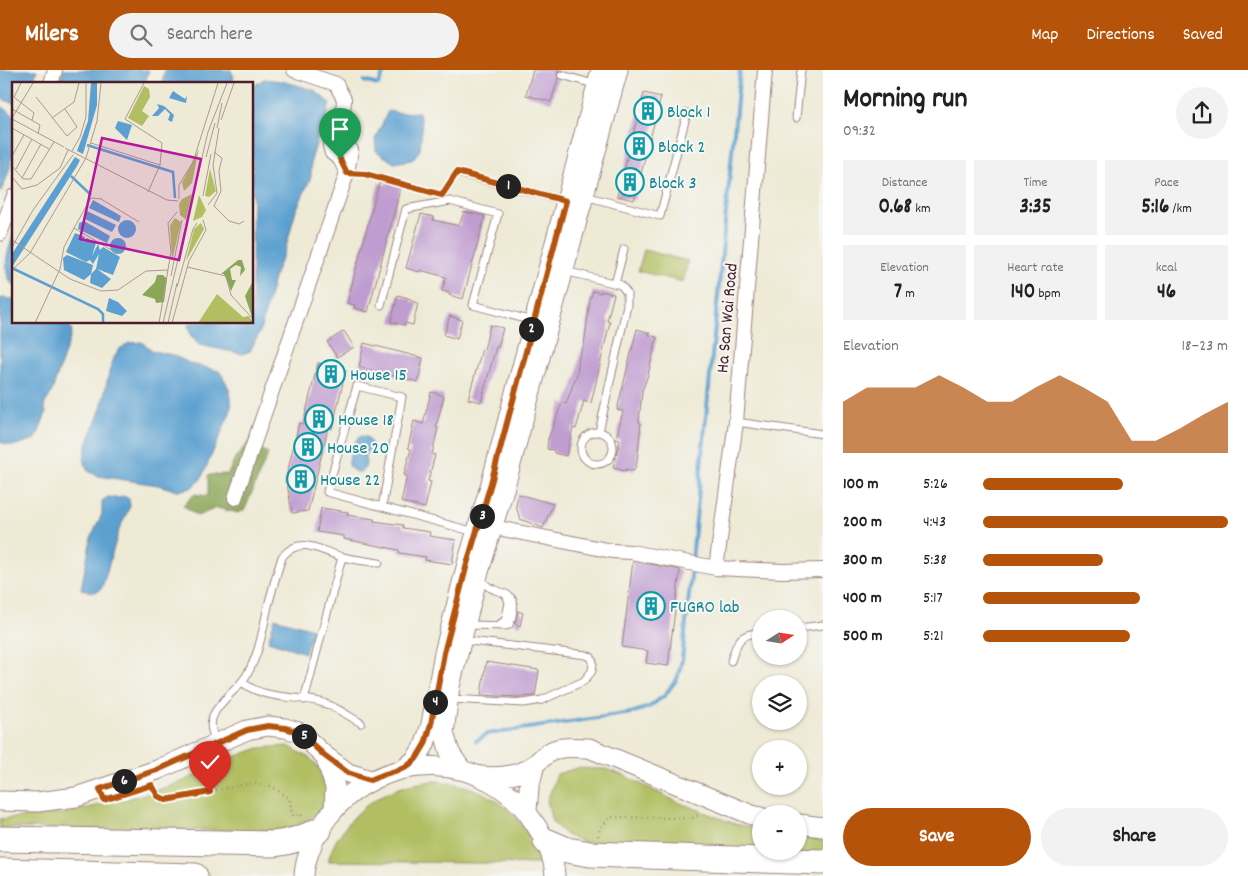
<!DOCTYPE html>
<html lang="en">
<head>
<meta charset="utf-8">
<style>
	body { margin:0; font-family:Dekko,sans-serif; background:#f2f2f2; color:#202124; height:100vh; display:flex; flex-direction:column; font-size:19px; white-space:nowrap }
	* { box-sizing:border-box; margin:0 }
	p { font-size:16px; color:#757577 }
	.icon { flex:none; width:28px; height:28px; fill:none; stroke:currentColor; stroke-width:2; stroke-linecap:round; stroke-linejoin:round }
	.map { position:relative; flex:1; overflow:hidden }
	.drawer { display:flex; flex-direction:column; background:#fff; width:425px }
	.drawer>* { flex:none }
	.needle { width:32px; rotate:78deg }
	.buttons { position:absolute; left:752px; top:540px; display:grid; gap:10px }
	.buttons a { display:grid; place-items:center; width:55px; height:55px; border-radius:50%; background:#fff; box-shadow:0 1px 4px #0004; font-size:25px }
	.pin { position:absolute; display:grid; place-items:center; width:42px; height:42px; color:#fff; margin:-51px -21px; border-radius:50% 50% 50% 0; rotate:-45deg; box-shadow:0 0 5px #0007 }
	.pin .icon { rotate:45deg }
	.km { position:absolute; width:25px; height:25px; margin:-12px; border-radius:50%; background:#222; color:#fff; font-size:14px; line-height:25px; text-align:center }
	.round { display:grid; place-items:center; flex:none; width:52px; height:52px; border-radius:26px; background:#f2f2f2 }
	.head { display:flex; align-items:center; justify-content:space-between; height:85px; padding:0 20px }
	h1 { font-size:28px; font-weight:700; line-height:38px }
	.metrics { display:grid; grid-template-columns:repeat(3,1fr); gap:8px; height:85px; padding:5px 20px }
	.metrics div { display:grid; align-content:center; border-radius:0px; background:#f2f2f2; text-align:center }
	.metrics b { font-size:21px; font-weight:700 }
	.metrics small { font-size:14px; font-weight:400 }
	.metrics p { font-size:14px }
	.chart { height:140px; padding:10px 20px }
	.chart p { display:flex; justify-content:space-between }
	.chart svg { width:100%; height:90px; margin-top:5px; fill:#b45309; opacity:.7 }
	.cta { display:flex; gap:10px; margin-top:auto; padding:10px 20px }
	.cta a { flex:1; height:58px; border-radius:30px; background:#b45309; color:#fff; font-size:20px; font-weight:700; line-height:58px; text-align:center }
	.cta a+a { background:#f2f2f2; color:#202124 }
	ul { padding:0 20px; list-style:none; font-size:16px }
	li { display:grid; grid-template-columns:80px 60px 1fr; align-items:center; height:38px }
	li i { height:12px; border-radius:6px; background:#b45309 }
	header { display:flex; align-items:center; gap:30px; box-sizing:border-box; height:70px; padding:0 25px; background:#b45309; color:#fff }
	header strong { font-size:24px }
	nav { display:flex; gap:28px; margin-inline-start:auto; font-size:18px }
	.search { width:350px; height:45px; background:#f2f2f2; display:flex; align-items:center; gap:12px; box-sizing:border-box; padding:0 18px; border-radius:28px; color:#757577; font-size:19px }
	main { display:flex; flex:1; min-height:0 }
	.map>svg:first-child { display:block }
</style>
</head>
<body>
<header>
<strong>Milers</strong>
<div class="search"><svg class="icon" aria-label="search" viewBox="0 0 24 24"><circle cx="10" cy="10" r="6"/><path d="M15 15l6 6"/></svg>Search here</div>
<nav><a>Map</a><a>Directions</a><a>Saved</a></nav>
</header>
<main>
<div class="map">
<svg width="823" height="806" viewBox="0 0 823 806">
	<rect width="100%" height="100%" fill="#f6f6f2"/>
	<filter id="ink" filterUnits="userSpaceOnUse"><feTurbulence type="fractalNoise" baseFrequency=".02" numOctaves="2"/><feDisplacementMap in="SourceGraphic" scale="10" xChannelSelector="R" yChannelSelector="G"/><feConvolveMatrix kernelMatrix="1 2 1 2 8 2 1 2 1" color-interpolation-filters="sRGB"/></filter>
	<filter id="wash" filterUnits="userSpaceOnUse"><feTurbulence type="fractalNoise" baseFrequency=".0096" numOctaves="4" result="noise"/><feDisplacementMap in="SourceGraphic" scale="20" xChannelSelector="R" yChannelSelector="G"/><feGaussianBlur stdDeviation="1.12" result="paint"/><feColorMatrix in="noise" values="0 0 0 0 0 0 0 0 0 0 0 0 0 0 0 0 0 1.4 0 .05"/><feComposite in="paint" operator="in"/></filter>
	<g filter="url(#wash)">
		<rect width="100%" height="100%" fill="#eeead6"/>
		<!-- green -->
		<path fill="#b1bf62" stroke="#7e6f46" d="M644,180L688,191L683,212L638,201Z
			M288,676L311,689L326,707L328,729L320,740L300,758L266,761L0,758V749L67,743L138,726L182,712L226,690L259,678Z
			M577,698L606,699L625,706L675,731L735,754L761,759V781H799V766L823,771V784L621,777L589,774L566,765L552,752L547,731L557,704Z
			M437,711C493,717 522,742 542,794L328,791C331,782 334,773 339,766C363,730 394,714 437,711Z"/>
		<!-- forest -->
		<path fill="#8ca658" stroke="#6b6242" d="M250,371L268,384L245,439L239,443L217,438L197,446L183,435L195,424L208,426V405L228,404L235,388Z"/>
		<!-- water -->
		<path fill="#5ba0d0" stroke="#52607e" d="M0,0H37L33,14H14V33L1,29Z
			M63,0H149L145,14H60Z
			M165,0H231L234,7L232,14H162Z
			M264,9L282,11L314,20L330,33L325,54L318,67L311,91V107L295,143L285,181L276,201L260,262L250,281L243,284L199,275L191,266L188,256L190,253L252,252L253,24L255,15Z
			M0,35L14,45C14,73 14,97 0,123Z
			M388,41L401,43L419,42L422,59L420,80L412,90L394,93L376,81L375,69Z
			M14,162V216C0,201 8,182 14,162Z
			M3,228L14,229V252L68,253L72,262L51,324L44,335L46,343L36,369L13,376L0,372V229Z
			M142,272L153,281L173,285L191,294L219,301C228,313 234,327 230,343L201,409L191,418L178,421L158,415L98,406L88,401L84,390L86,377L101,338L111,294L118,280L129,273Z
			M362,366L367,367L372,374L371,378L365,385C365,389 367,394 365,397C362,406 349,402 349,393C348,388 351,383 353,378C355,372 356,368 362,366Z
			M124,426L129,429L130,436L119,460L102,518C96,525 89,521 81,519L91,468L102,444V431L108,427L118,428Z
			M275,548L313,559L305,583L268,571Z"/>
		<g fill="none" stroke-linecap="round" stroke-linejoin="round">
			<!-- stream -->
			<path stroke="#5ba0d0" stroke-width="4" d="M364,11L378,15L385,0
				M692,490L740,0
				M476,671L487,664L631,643L649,637L664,626L677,609L682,590L692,497"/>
		</g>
		<g id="blocks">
			<!-- building -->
			<path fill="#c09dd0" d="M533,0H560L557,4L558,8L551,32L526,25Z
				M644,23L661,27L634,130L617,126Z
				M388,112L401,116L368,242L354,238L355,235L347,233L379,113L387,115Z
				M464,142L485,146L463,229L449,225L450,223L442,221L446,207L420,200L419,202L406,198L421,144L434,147L433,150L459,156Z
				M593,221L601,223V221L614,224L607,251L610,252L591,333L584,331L576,359L573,358L566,386L554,383V380L547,379L548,369L562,333L566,334L577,304L579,287L584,275L590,230Z
				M398,225L411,229V231L418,233L413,255L405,253L404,255L391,252Z
				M450,246L462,250L457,269L444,265Z
				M490,255L503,258L498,277H496L481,332L468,329L482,279L484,280Z
				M637,259L650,263L649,265L657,267L648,305L642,321L639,352L641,353L637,392L634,401L626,399V401L613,398L620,370L616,369L623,341L617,340Z
				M344,261L354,277L337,287L327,272Z
				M364,273L423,288L418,312L359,297Z
				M318,293L346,300L332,359L328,358L308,441L292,443L287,413L285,412L299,353L303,354Z
				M431,322L444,326L436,357L438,358L432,384L435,385L428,411L431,412L425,438L401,432L407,406L404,405L411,379L408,378L414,351L423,354Z
				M518,424L553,434L543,458L520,449L516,436Z
				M321,438L348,442L347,445L374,449V451L403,455V458L430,462L429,466L456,470L452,494L425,490L426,487L399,483V480L344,469V466L317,462Z
				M633,491L680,500L668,596L646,593L648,581L622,577Z
				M518,541L523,543L520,556L515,554Z
				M486,592L539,600L535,626L519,627L481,625Z"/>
		</g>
	</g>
	<g filter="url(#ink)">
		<use href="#blocks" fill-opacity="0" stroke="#9c8480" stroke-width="1"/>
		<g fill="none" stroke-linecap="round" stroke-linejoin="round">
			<defs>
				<path id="lane" d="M562,5L597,15
					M796,48L801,0
					M457,103L566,131
					M585,126L660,146L687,43
					M565,201L621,215L627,223V235L599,362
					M615,214L624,179
					M381,235L406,139L450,131L498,144L473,235L533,251
					M736,352L823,364
					M581 378a16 16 0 1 1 32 0a16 16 0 1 1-32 0Z
					M382,437L402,327L357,316L327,422L475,462
					M498,555L505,551L509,533L506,524
					M466,557L473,555L506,556L509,555C512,550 512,545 513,540C518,518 490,526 480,508
					M799,558L823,555
					M731,591C738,570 738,565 761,562
					M242,612C264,630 293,625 320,632C334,635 348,646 361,653
					M450,629L524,633L542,630L584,611L592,601L593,592L591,587L586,585L462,570
					M304,630L342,487
					M218,673C196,643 233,627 246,606C260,584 263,557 269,532C273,517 277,502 282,487C301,464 321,482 343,487C355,490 367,491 379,493"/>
				<path id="street" d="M294,0L336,14L344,29L343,43L330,76L332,83L340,89L347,103
					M51,14L55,0
					M0,164L14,126
					M235,428L347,103L351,80
					M483,455L612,481L631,482L716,498L782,501L823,500
					M716,498L736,352L765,0"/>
				<path id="secondary" d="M325,686L335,717L334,740
					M405,698L416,689L425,674L431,654L444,583L467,494L491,413L601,0
					M461,699L450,683L444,663L450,616L478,505L505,416L618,0
					M481,706C500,708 519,706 534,695C541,689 548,681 557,679C568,676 578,678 589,678L708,727L752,745L761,747
					M0,731L38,732L76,727L157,700L247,660L268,656L285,658L299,662L325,686L348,703L371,710
					M527,741L529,718L535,694
					M799,754L823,757
					M304,806C305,786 316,763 328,747C381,678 488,679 535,754C546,770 554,786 555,806"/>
				<path id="highway" d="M0,769L274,774C292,772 304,768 319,760
					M546,771L567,780L590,784L823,792
					M0,801L195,806"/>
			</defs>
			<!-- lane casing -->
			<use href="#lane" stroke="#9c8480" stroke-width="9"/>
			<!-- street casing -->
			<use href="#street" stroke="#9c8480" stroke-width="16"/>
			<!-- secondary casing -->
			<use href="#secondary" stroke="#9c8480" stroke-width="21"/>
			<!-- highway casing -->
			<use href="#highway" stroke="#9c8480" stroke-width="27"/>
			<!-- path -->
			<path stroke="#9c8480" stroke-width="2.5" stroke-dasharray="1 4" stroke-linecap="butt" d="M359,103L365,104L435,123
				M444,122L452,110
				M153,717L158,726L166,730L253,713L271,716L289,728L293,746L300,744L303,747
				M598,766L600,758L611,747L692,748L700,745"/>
			<!-- lane -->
			<use href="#lane" stroke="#fff" stroke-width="7"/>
			<!-- street -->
			<use href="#street" stroke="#fff" stroke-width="14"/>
			<!-- secondary -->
			<use href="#secondary" stroke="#fff" stroke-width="19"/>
			<!-- highway -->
			<use href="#highway" stroke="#fff" stroke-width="25"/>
		</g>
	</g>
	<g fill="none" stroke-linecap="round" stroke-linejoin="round" filter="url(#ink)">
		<defs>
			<path id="route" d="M210,722L166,730L158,726L152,715L104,730L100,719L157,700L247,660L268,656L285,658L299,662L325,686L348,703L370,710L385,704L405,698L416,689L425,674L431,654L444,583L467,494L491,413L566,131L457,102L442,125L365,104L347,103L340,89"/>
		</defs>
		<!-- route casing -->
		<use href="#route" stroke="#fff" stroke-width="10"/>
		<!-- route -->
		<use href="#route" stroke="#b45309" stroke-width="6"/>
	</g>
	<!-- icons -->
	<defs>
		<symbol id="building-ring" viewBox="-11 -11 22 22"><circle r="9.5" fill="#f6f6f2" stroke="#0f9aa8" stroke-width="1.5"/><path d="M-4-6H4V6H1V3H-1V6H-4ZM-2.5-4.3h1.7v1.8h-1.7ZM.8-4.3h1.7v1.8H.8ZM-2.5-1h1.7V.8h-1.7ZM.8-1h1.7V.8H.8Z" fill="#0f9aa8"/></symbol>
	</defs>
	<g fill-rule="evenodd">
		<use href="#building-ring" x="632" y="25" width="32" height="32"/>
		<use href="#building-ring" x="623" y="60" width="32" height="32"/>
		<use href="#building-ring" x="614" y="96" width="32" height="32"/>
		<use href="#building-ring" x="315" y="288" width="32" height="32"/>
		<use href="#building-ring" x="303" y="333" width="32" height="32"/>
		<use href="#building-ring" x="292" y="361" width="32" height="32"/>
		<use href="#building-ring" x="285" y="393" width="32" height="32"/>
		<use href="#building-ring" x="635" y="520" width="32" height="32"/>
	</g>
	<g text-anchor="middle" stroke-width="4" stroke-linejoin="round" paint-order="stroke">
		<!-- culture labels -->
		<g font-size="18" fill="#0d838f" stroke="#f6f6f2" text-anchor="start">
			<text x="667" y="47">Block 1</text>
			<text x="658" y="82">Block 2</text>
			<text x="649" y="118">Block 3</text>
			<text x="350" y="310">House 15</text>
			<text x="338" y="355">House 18</text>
			<text x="327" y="383">House 20</text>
			<text x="320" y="415">House 22</text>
			<text x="670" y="542">FUGRO lab</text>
		</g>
		<!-- street labels -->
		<g font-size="18" fill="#4a1f2b" stroke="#f6f6f2">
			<text transform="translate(726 248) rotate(-85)" y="6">Ha San Wai Road</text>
		</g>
	</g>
	<!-- overview -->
	<g transform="translate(12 12)">
		<rect width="241" height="241" fill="#eeead6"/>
		<path d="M132,4L137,7L138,15L130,29L137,34L130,44L116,36ZM187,67L180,101L172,109L170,101ZM198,87L204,109L197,115L193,114ZM180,112L174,138L168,133L167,122L170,117ZM187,113L194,128L190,135L181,139ZM163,136L169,140L160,179L158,143ZM189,141L192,147L174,179L182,147ZM205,212L231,235L237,234L241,241H186Z" fill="#b1bf62"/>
		<path d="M226,178H230L233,188L228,194L229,185L224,183L218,187L220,198H224L219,209L212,192H209ZM145,193H151L155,197L152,220L144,221L143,217L130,213L143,200ZM241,199V238L233,214Z" fill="#8ca658"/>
		<path d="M79,1H85V23L71,72L65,69L76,39ZM161,9L173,17L175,14L174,21L157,16ZM145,22L152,24L162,33L160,40L156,38L158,32L153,27L146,34H140L147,26ZM106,39L120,43L115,58L103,46ZM63,75L68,78L65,84L0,185V172ZM81,118L109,134L107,140L77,126ZM75,129L104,143L100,150L71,136ZM106 147a9 9 0 1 1 18 0a9 9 0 1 1-18 0ZM72,139L98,154L95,161L66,147L67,141ZM63,151L73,155L71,160L75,156L84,161L80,174L86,162L88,168L91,165L108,175L101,193L85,187L99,197L90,206L78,201L79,192L72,198L52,188L51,176L55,173L81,183L79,192L84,187L87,172L81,182L78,178L74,180L54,170ZM98 164a8 8 0 1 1 16 0a8 8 0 1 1-16 0ZM97,216L106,220L115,229L110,234L94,229Z" fill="#5ba0d0"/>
		<path fill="none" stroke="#5ba0d0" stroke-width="2.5" d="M75,63L161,90L163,116M59,94L79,113M0,186L86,227L91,232V241"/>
		<path fill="none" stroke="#ac9992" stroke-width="1" d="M9,1L2,15L22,31L20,38M132,1L113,37L150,61L148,83L136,110M24,15L55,54L65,45L53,27M0,27L28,43L26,52M0,36L21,1M40,36L62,20L67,1M0,37L52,65M209,38L222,1M0,46L37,67M205,46L210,21M79,61L148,83M53,66L155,118L166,119M60,69L68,55L74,35V1M202,70L210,76L207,89L209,109L202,124L217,139L227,142L232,139M0,74L12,53M194,75L203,41M0,84L11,97H19L42,60M4,87L20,57M0,95L10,107L25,103L48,86L56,68M10,96L29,62M191,114L199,72M89,117L127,140M90,117L79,116L62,146L106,172M167,117V103L181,80L206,1M196,123L205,111L201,83L207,46M0,158L58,197L89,209L106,208L134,189L156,188M0,165L21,128L61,73M175,185L214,194L219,213L242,238M0,188L18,171L74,76L85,39L89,1M159,194L170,138M165,205L181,147L185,141M23,241L48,187L52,165L62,146M147,241L159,170L156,141L165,130M151,241L196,50L215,1M156,241L165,201M160,241L177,179L194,148L191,138"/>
		<path fill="#b5179e" fill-opacity="0.15" stroke="#b5179e" stroke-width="2.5" d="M90,56L189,77L167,178L68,157Z"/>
		<rect width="241" height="241" fill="none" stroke="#4a1f2b" stroke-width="2.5"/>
	</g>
</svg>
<div class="buttons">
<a><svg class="needle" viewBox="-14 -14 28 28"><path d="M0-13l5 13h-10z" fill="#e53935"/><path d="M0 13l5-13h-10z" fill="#757577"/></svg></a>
<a><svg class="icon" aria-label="layers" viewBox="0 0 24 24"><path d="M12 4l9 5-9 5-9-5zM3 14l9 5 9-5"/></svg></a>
<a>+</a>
<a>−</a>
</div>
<div class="pin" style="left:340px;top:89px;background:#1e9e55"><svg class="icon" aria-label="arrive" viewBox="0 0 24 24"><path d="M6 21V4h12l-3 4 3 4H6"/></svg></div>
<div class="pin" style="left:210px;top:722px;background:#d93025"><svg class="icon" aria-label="check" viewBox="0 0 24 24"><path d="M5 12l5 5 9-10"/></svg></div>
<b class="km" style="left:508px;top:116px">1</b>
<b class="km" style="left:531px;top:259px">2</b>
<b class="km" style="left:482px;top:446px">3</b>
<b class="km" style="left:435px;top:632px">4</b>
<b class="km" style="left:304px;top:666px">5</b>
<b class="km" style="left:124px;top:711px">6</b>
</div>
<section class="drawer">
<div class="head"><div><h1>Morning run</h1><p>09:32</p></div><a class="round"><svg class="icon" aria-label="share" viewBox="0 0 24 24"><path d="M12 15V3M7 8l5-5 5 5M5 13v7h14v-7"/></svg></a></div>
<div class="metrics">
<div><p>Distance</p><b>0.68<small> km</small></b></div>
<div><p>Time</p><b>3:35</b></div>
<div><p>Pace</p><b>5:16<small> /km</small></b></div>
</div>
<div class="metrics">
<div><p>Elevation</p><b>7<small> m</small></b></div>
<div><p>Heart rate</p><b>140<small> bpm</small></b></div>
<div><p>kcal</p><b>46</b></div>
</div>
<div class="chart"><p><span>Elevation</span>18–23 m</p>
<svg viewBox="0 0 160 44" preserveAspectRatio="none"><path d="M0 44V19L10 12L20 12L30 12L40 6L50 12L60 19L70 19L80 12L90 6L100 12L110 19L120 38L130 38L140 32L150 25L160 19V44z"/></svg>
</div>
<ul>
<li><b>100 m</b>5:26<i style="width:57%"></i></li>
<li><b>200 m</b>4:43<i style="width:100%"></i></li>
<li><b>300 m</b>5:38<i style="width:49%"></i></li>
<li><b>400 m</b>5:17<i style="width:64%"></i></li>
<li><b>500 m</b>5:21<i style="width:60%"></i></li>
</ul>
<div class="cta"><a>Save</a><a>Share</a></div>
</section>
</main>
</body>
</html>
